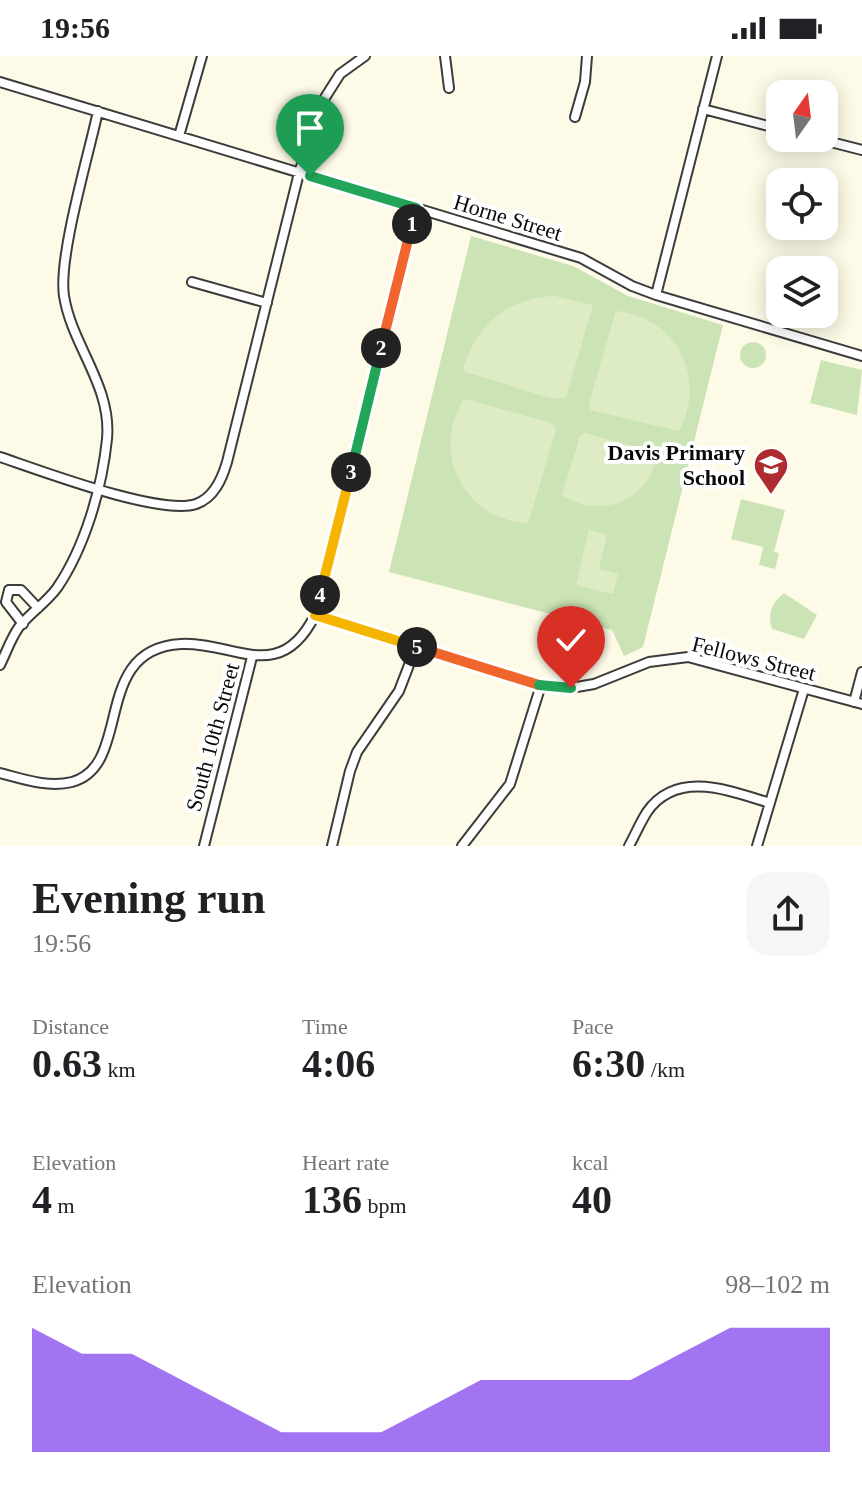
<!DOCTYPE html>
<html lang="en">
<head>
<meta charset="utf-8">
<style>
	body { margin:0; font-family:Georgia,serif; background:#f6f6f6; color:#202124; height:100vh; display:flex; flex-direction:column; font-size:30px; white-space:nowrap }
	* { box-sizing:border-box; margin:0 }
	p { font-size:26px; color:#757577 }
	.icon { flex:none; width:44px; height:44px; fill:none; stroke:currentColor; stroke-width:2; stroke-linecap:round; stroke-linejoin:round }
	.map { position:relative; height:790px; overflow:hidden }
	.details { display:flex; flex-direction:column; background:#fff; flex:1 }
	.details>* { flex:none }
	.needle { width:52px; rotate:14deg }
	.buttons { position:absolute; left:766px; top:24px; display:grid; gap:16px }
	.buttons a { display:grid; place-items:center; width:72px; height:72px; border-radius:16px; background:#fff; box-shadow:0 4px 20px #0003; font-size:40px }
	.pin { position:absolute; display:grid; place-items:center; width:68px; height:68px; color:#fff; margin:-82px -34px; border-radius:50% 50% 50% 0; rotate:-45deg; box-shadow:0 0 8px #0007 }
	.pin .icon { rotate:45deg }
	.km { position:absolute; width:40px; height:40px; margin:-20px; border-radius:50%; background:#222; color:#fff; font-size:22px; line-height:40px; text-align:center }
	.round { display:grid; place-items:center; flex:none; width:84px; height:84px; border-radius:24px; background:#f6f6f6 }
	.overview { display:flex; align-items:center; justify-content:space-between; height:136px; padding:0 32px }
	h1 { font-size:44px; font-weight:600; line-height:60px }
	.stats { display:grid; grid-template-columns:repeat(3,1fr); gap:12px; height:136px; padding:8px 32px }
	.stats div { display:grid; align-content:center }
	.stats b { font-size:40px; font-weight:600 }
	.stats small { font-size:22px; font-weight:400 }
	.stats p { font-size:22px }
	.chart { height:224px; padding:16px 32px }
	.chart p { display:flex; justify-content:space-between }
	.chart svg { width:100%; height:144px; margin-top:8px; fill:#7c3aed; opacity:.7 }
	.status { display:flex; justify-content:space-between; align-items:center; height:56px; padding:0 40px; background:#fff; direction:ltr }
	.status svg { height:22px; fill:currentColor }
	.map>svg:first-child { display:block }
</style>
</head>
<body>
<div class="status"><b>19:56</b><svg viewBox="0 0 49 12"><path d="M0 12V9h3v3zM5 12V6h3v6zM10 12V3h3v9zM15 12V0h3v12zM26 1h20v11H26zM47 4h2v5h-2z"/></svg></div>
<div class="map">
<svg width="862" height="790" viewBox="0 0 862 790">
	<rect width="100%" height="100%" fill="#fdfae7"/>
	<!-- green -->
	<path fill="#cce4b5" d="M471,180L573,210L628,240L723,269L643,591L624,600L612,574L389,516Z
		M740 299a13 13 0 1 1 26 0a13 13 0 1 1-26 0Z
		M821,304L862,314L857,359L810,347Z
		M741,443L785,454L774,496L779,497L775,513L759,509L763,491L731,483Z
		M784,537L817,559L804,583L772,573C767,558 772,547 784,537Z"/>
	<!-- pitch -->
	<path fill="#deecc6" d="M554,240L593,249L566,341L553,343L463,315C474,270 508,242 554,240Z
		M616,255C678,262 707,322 679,375L590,354L589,347Z
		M464,343L552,367L556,374L528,467C464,464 430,396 464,343Z
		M585,377L657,397C651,444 601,465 562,439L580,380Z
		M589,474L607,478L599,513L618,518L613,538L576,529Z"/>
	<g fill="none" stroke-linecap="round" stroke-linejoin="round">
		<defs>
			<path id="street" d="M445,0L449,32
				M0,26L581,202L632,230L656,239L862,300
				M703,53L780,73
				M575,61L585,26L587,0
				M179,80L202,0
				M815,82L862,94
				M192,226L267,247
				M656,239L717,0
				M0,401C39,414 160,460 196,448C214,442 222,423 227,406L299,117L321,48L340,18L365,0
				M315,559L541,629L571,632L594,628L649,606L688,601L862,648
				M23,568L6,546L9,534H21L38,552
				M0,609C6,597 11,582 19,571C30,557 46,547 57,532C85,491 102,432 107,383C112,330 72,290 64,240C58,201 89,98 98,55
				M854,646L862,616
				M0,717C23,723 48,732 72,726C134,709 90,593 181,588C233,585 280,630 315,559L416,152
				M204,790L252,601
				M332,790L350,715L357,696L399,635L416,591
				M462,790L510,728L541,629
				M629,790C635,779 640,767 647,756C677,713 730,735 770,747
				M757,790L804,633"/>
		</defs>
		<!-- street casing -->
		<use href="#street" stroke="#3c3c3c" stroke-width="12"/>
		<!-- street -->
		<use href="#street" stroke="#fff" stroke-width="8"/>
	</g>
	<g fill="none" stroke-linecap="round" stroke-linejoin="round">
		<defs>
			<path id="split-1" d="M310,120L416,152L412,168"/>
			<path id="split-2" d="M381,292L412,168"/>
			<path id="split-3" d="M351,416L381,292"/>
			<path id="split-4" d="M320,539L351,416"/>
			<path id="split-5" d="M320,539L315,559L417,591"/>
			<path id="split-6" d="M417,591L539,629"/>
			<path id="split-7" d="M539,629L571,632"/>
		</defs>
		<!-- split-1 casing -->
		<use href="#split-1" stroke="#fff" stroke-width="16"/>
		<!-- split-2 casing -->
		<use href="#split-2" stroke="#fff" stroke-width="16"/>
		<!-- split-3 casing -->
		<use href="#split-3" stroke="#fff" stroke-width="16"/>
		<!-- split-4 casing -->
		<use href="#split-4" stroke="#fff" stroke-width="16"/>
		<!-- split-5 casing -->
		<use href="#split-5" stroke="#fff" stroke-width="16"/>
		<!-- split-6 casing -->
		<use href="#split-6" stroke="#fff" stroke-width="16"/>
		<!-- split-7 casing -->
		<use href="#split-7" stroke="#fff" stroke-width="16"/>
		<!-- split-1 -->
		<use href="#split-1" stroke="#22a559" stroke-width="10"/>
		<!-- split-2 -->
		<use href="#split-2" stroke="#f0652b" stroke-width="10"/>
		<!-- split-3 -->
		<use href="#split-3" stroke="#22a559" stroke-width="10"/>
		<!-- split-4 -->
		<use href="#split-4" stroke="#f5b400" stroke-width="10"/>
		<!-- split-5 -->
		<use href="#split-5" stroke="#f5b400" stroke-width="10"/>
		<!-- split-6 -->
		<use href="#split-6" stroke="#f0652b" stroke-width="10"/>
		<!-- split-7 -->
		<use href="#split-7" stroke="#22a559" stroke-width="10"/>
	</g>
	<!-- icons -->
	<defs>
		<symbol id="school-pin" viewBox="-11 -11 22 30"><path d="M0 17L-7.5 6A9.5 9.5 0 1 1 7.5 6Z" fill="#ae2c2f" stroke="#fff"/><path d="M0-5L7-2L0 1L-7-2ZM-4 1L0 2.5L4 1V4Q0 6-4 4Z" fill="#fff"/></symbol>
	</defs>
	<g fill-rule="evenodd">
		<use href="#school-pin" x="751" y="389" width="40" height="54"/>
	</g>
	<g text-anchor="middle" stroke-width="8" stroke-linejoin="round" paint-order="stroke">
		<!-- street labels -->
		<g font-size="22" fill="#090909" stroke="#fff">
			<text transform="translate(508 161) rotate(17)" y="8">Horne Street</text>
			<text transform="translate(754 602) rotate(14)" y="8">Fellows Street</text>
			<text transform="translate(212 681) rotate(-75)" y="8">South 10th Street</text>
		</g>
		<!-- poi labels -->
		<g font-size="22" font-weight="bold" fill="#090909" stroke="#fff" text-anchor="end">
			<text x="745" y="404">Davis Primary<tspan x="745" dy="25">School</tspan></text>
		</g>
	</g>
</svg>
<div class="buttons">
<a><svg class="needle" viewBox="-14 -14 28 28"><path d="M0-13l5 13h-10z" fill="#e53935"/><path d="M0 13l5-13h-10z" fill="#757577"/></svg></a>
<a><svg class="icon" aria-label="locate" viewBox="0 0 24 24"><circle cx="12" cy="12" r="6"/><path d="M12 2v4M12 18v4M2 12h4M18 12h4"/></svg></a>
<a><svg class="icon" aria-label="layers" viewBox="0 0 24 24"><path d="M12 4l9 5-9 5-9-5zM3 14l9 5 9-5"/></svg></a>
</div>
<div class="pin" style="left:310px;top:120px;background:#1e9e55"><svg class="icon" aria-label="arrive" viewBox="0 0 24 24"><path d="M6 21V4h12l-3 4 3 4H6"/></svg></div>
<div class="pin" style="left:571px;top:632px;background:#d93025"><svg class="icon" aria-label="check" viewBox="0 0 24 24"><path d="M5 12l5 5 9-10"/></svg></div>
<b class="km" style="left:412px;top:168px">1</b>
<b class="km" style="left:381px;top:292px">2</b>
<b class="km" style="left:351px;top:416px">3</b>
<b class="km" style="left:320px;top:539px">4</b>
<b class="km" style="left:417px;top:591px">5</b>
</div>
<section class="details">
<div class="overview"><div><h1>Evening run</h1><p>19:56</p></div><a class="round"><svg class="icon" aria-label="share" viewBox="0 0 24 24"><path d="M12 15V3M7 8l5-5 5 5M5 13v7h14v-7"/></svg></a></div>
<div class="stats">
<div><p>Distance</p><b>0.63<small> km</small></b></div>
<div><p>Time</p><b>4:06</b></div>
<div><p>Pace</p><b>6:30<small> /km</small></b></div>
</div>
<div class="stats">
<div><p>Elevation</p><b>4<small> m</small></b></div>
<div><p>Heart rate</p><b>136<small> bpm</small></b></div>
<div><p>kcal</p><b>40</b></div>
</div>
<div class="chart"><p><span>Elevation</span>98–102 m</p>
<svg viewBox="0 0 160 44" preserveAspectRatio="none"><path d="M0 44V6L10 14L20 14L30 22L40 30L50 38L60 38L70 38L80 30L90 22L100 22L110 22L120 22L130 14L140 6L150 6L160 6V44z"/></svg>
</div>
</section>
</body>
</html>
